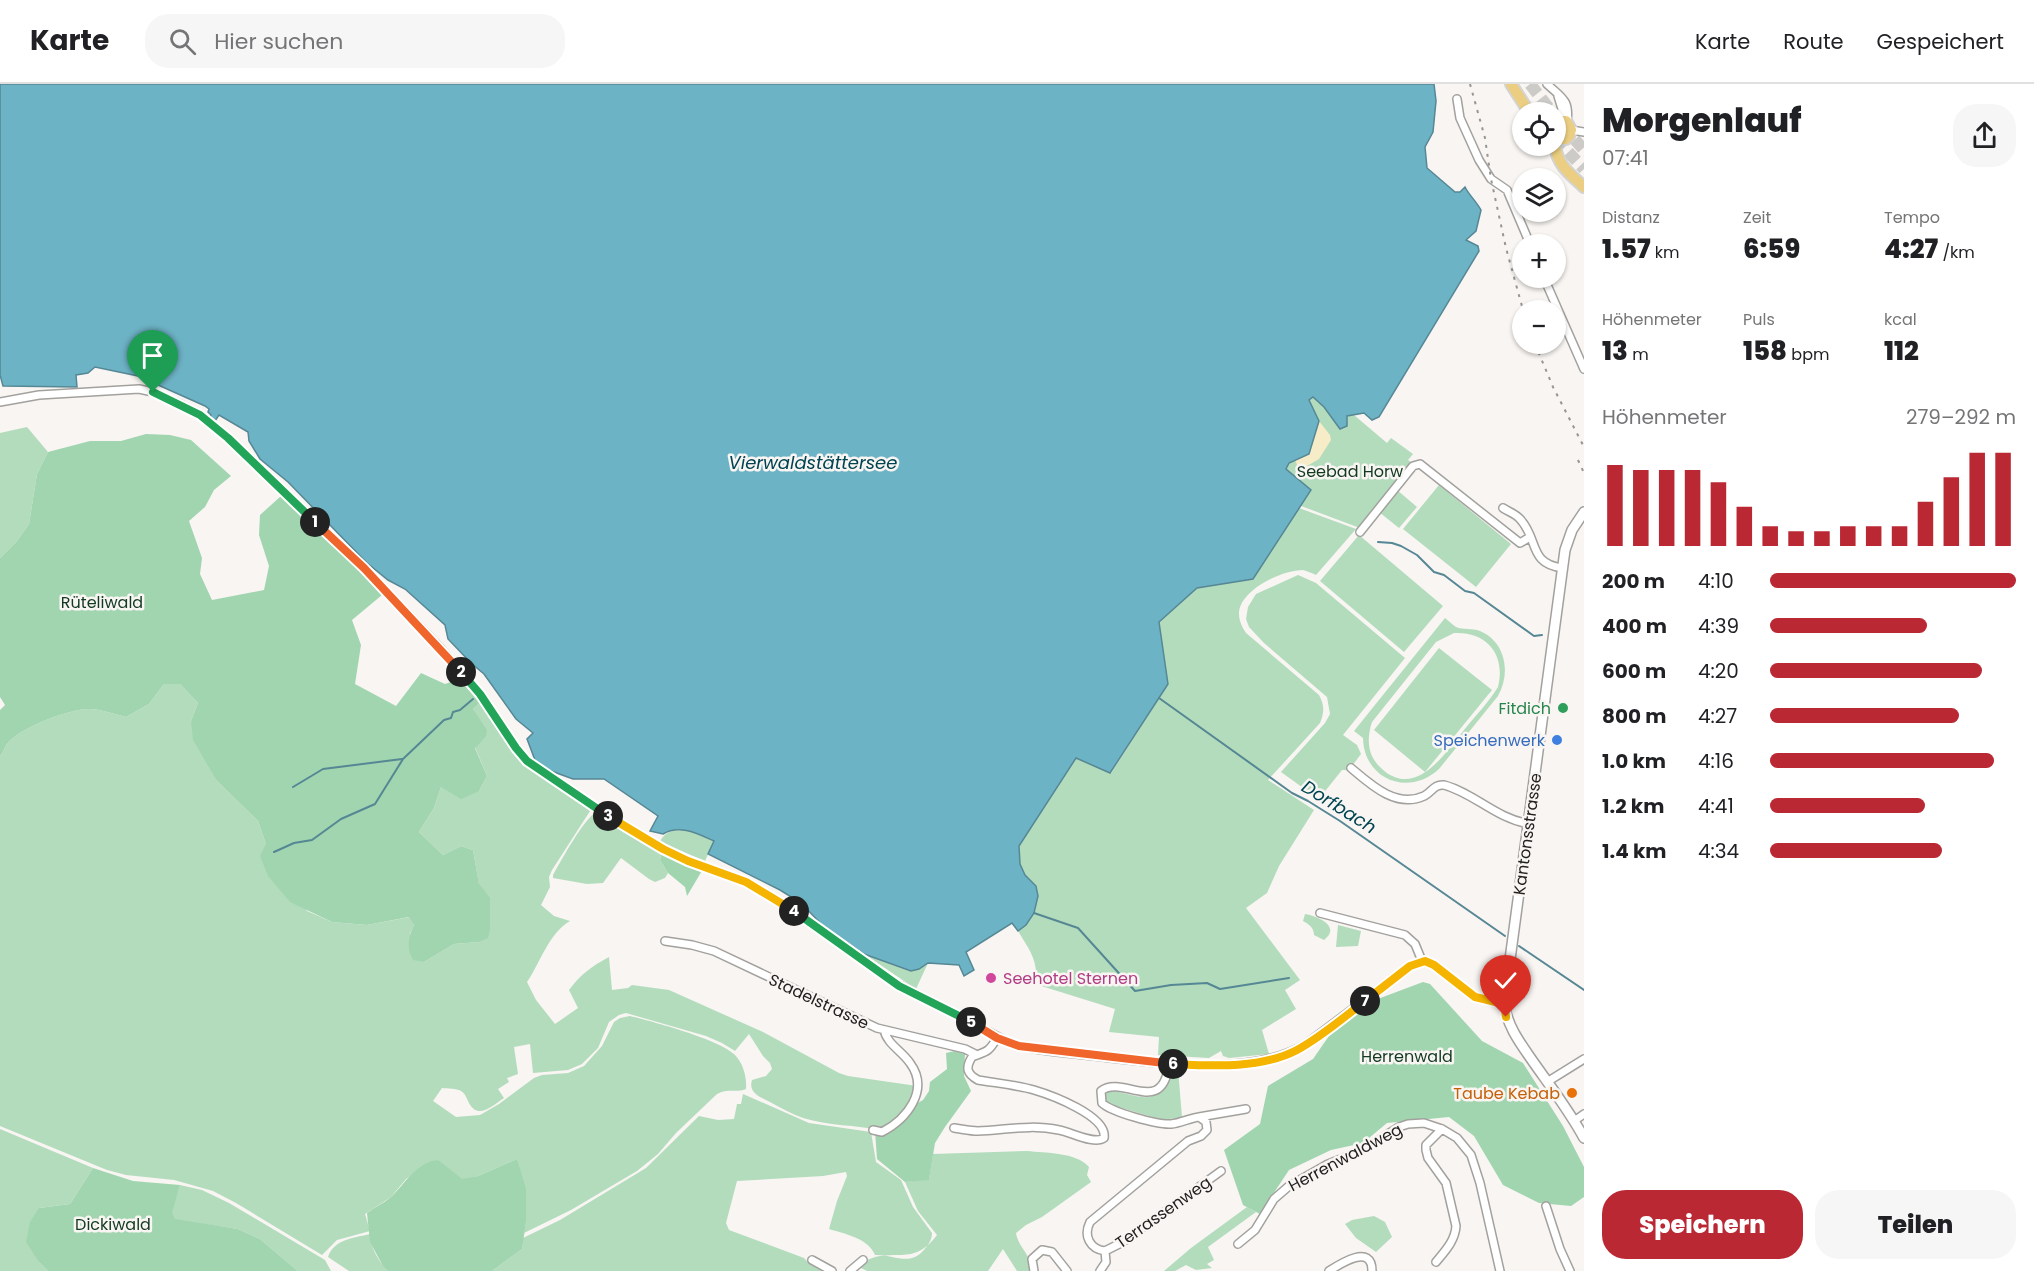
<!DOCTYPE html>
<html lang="de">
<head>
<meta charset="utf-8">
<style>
	body { margin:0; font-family:Poppins,sans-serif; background:#f6f6f6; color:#202124; height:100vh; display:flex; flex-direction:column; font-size:22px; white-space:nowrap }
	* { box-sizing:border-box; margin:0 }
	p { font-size:20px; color:#757577 }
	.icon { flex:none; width:33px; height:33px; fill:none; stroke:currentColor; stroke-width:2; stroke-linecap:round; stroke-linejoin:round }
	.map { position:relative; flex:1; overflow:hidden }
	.panel { display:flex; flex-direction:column; background:#fff; width:450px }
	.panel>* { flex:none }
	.fabs { position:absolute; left:1512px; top:18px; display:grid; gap:12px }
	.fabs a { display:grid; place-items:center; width:54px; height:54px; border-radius:50%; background:#fff; box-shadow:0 2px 4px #0004; font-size:30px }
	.pin { position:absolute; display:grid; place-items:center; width:51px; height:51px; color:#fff; margin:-62px -26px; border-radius:50% 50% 50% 0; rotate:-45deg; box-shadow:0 0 6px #0007 }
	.pin .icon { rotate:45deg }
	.km { position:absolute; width:30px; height:30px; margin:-15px; border-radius:50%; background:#222; color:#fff; font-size:16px; line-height:30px; text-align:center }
	.round { display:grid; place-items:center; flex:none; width:63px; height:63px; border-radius:24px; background:#f6f6f6 }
	.headline { display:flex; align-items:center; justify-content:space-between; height:102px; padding:0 18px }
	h1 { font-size:33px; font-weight:800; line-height:45px }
	.stats { display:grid; grid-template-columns:repeat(3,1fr); gap:9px; height:102px; padding:6px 18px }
	.stats div { display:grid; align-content:center }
	.stats b { font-size:26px; font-weight:800 }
	.stats small { font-size:16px; font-weight:400 }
	.stats p { font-size:16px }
	.chart { height:168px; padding:12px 18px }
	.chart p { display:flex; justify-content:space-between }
	.chart svg { width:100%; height:108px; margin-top:6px; stroke:#b92833; stroke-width:6 }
	.button { display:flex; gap:12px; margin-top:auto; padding:12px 18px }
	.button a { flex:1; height:69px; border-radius:24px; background:#b92833; color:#fff; font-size:24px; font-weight:800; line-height:69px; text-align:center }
	.button a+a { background:#f6f6f6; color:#202124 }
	ul { padding:0 18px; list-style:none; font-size:20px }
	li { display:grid; grid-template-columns:96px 72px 1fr; align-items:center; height:45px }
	li i { height:15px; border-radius:8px; background:#b92833 }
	header { display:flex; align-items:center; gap:36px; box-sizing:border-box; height:84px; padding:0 30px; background:#fff; border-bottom:2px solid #e0e0e0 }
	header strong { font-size:28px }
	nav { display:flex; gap:33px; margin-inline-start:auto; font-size:21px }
	.search { width:420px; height:54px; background:#f6f6f6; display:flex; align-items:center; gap:15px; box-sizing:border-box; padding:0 21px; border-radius:24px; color:#757577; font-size:22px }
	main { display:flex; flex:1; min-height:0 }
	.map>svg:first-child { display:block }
</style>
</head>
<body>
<header>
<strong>Karte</strong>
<div class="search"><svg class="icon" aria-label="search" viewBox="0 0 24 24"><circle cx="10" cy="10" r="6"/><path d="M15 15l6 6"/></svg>Hier suchen</div>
<nav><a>Karte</a><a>Route</a><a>Gespeichert</a></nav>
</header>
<main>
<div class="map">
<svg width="1584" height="1187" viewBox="0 0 1584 1187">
	<rect width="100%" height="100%" fill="#f8f5f2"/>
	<!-- green -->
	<path fill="#b3dcbd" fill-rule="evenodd" d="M1313,313L1324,323L1340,345L1347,332L1354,331L1387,359L1391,354L1413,370L1408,376L1411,378L1360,444L1301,422L1310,406L1286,385L1289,379L1309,370L1319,337L1309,316Z
		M27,343L48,368L37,390L29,440L17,457L0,474V349Z
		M1439,401L1511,460L1476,503L1403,445Z
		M1397,406L1417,423L1399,444L1379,428Z
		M1299,424L1356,445L1316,491C1312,489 1307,487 1303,486C1283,486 1247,503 1240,523C1237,532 1241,542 1246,549L1319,611C1325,622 1324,629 1320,639L1268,696L1314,726L1279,782L1267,809L1246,824L1300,896L1285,906L1296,925L1262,946L1269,970L1229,974L1223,972L1221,967L1209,974L1158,971L1159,953L1109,948L1115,925L1035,900C1039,877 1030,867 1018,847L1026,841L1034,829L1038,812L1036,802L1025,791L1020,780L1019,762L1076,673L1111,689L1168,600L1159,538L1197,504L1253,495Z
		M1359,451L1443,522L1404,568L1320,497Z
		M1298,491L1316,499L1405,574L1343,651L1357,661L1361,670L1349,686H1342L1322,711L1306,706L1281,688L1325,639L1330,630L1327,613L1264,559L1249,543L1246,535L1248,523L1256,510Z
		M1445,534C1449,537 1453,541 1456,543C1463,546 1472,544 1480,547C1506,558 1511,589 1498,612L1439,685C1409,713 1364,696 1363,654L1354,647ZM1454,549C1487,547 1506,571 1498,603C1489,618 1475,632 1464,646C1444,671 1413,719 1378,681C1367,669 1367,653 1372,638L1436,558Z
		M1439,564L1492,606L1425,688L1374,646Z
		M164,600H180L198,619L191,637L217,697L258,737L266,760L307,827L332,838L367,841L410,833L414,841L410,850L424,878L454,860L479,858L490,813L479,801L473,766L461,762L443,771L419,748L434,724L441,703L479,707L487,692L475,663L486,653L473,625L481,618L507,658L525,679L592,724L552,786L549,793L550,803L541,821L554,832L570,837C548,850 541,878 527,898L536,916L555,940L578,924L569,906C580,891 592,882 609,873L612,906L628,904L632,901L669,906L763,948L839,989L848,992L917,1002C914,1024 899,1034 881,1046C855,1041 829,1042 803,1034C792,1030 781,1024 770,1018C760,1013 748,1009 752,996L766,992L772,985L770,979L763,972L749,950L735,967L722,959L706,952L626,929L619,931L609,938L598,964L582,980L568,986L533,989L530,960L514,963L518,990L507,994L509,998L498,1005L504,1014C492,1022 478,1036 469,1019C467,1015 465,1009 461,1007C456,1004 448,1005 442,1004L433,1017L456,1033L480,1031L499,1020L534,994L542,991L568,989L584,982L602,962L614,938L620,934L630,932C651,937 721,956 735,971C743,979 747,993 746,1005C737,1009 727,1004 717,1010L676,1049L658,1070L637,1087L571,1126L524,1149L526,1138L517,1075L478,1092L462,1096L439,1076L406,1095L391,1113L365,1130L370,1147L337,1156L322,1171L236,1119L213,1107L174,1096L126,1091L107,1086L0,1042V672C4,668 4,664 7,660C19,644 69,625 89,625C100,625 114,630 126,633L149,620Z
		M597,727L662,767L660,776L668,789L665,794L655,798L649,795L621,774L603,799L587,800L553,794V791C562,775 583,736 597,727Z
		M688,746L714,757L705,777L660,758C666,745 675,747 688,746Z
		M1305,830C1317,832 1342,842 1324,856L1314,851C1314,844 1309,840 1303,837Z
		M1338,841L1361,847L1358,862L1336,863Z
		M864,870L911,887L919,885L928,879L916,905Z
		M1178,985L1182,1033L1163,1036L1108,1020L1104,1015L1106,1008L1110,1006C1152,1015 1151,1022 1178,985Z
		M743,1010L809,1039L871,1048L876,1078L901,1096L913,1123L932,1149C932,1156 928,1161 924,1166C909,1183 894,1170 875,1171C868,1154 845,1150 829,1145L837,1117L847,1092L846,1088L823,1092L737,1097L726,1139L729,1146L804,1174L811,1181L824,1187H492L522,1165L523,1154L560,1136L646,1084L699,1032L718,1036L734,1035L737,1020H741Z
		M0,1045L93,1084L70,1120L39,1124V1178L48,1187H0Z
		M1027,1067C1045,1069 1076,1068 1089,1083L1087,1091L1091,1098L1042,1133L1026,1141L1016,1149C1018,1163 1030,1168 1032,1187H1017L1003,1165L988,1187H867L857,1182C891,1158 910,1187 937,1151L918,1127L905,1098L929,1095L933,1070Z
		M180,1101L202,1106L229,1119L325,1176L331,1187H298L260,1155L238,1145L175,1136L171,1129Z
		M1247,1123L1256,1128L1208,1163L1214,1176L1207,1180L1212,1184L1196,1186L1186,1181L1175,1187H1164L1191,1164Z
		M1374,1132L1385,1138L1392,1153L1376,1168L1356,1154L1345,1140L1352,1136Z
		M370,1150C370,1163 379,1178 388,1187H349L328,1173C334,1155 354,1154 370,1150Z"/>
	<!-- forest -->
	<path fill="#a1d5b0" d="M146,350L170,351L191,356L231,392L214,406L205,423L189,437L202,474L200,490L212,516L264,506L269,482L259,451L260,431L281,412L313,440L382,511L352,536L361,561L355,600L396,622L421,589L445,600L462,594L481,618L473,625L487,646L486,653L475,664L487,692L479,707L461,715L441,703L434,724L419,748L443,771L461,762L473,766L479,800L490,813V846L488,854L479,858L454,860L424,878L413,876C406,863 408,854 414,841L409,833L367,841L332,838L290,818L268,792L260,772L266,760L258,737L217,697L193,656L191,637L198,619L180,600H164L149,620L126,633C114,630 100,625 89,625C69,625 19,644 7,660C4,664 4,668 0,672V626L5,621L0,613V474L17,457L29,440L37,390L48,368L90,357H121Z
		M662,767L703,785L687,812L685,803L668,789L660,776Z
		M1423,898L1430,900L1482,957L1523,979L1563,1042L1584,1083V1113L1571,1122L1539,1119L1503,1101L1474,1052L1449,1033L1387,1039L1363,1059L1331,1066L1289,1086L1260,1130L1243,1121L1224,1066L1260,1040L1268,1002L1313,975L1331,949L1375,916Z
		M955,967L965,970L964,992L971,1007L945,1043L935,1059L929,1096L905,1098L877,1075L875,1047L881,1048L914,1021L923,1016L929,1007L930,998L947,985L946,969Z
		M517,1075L526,1105V1138L522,1165L492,1187H388L383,1182L370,1158L367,1129C375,1123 384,1119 391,1113C405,1100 417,1077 439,1076L462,1095L478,1092Z
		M93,1084L133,1097L180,1101L172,1129L175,1135L238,1145L260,1155L298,1187H48L39,1178L26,1158L30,1138L39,1124L70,1120Z"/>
	<!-- sand -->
	<path fill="#f6ecc7" d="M1319,337L1330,351L1331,356L1319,375L1307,382L1298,383L1295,376L1309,370Z"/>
	<!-- water -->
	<path fill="#6db3c6" stroke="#568794" stroke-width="1.5" d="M0,0H1434L1436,17L1433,48L1425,63L1427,84L1455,108H1460L1465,103C1469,111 1476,117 1481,126L1476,147L1466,156L1478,162L1479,167L1379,333L1372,336L1364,329L1347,332V342L1340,345L1324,323L1313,313L1309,316L1319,337L1309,370L1289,379L1286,385L1311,406L1253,495L1197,504L1159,538L1168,600L1110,689L1076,674L1019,762L1020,780L1025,791L1036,802L1038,812L1034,829L1026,841L1018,847L1012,839L966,868L974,886L964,892L959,881L928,879L919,885L911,887L864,870L823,842L801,819L780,806L708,770L714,757C698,750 680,740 663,750L650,747L658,732L604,695H573L543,684L535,676L527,655L533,649L516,635L484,590L471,579L448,555L445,541L405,505L388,496L367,479L288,398L260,375L249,357L248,348L219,331L215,337L210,333L211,331L208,328L209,325L205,322L138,292L95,283L88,289L76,291L77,303L3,302L0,291Z"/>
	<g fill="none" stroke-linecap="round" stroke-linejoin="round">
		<!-- stream -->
		<path stroke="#568794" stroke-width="2" d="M1378,458L1392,459L1401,462L1417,471L1434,488L1444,491L1465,507L1474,509L1534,552L1542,551
			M1159,614L1292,709L1308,717L1340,737L1505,852
			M293,703L323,685L402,675
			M274,768L294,759L312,756L341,735L375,720L403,675L444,636L451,634L453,628L460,626L473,615
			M1034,829L1078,844L1135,907L1171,901L1207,899L1220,905L1289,894
			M1519,862L1584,906"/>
		<!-- motorway-tunnel -->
		<path stroke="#cdcbc8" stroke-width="12" stroke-dasharray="12 6" stroke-linecap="butt" d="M1530,0L1552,28
			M1563,42L1584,66
			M1556,55L1584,85"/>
		<defs>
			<path id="minor" d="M1547,0C1562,14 1570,16 1567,38
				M1558,12L1562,25L1560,36
				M1457,15L1460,34L1479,76L1491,95L1507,106L1530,160
				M1571,46L1584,48
				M1544,194L1584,285
				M0,318L39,311L139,305L153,308L180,320L200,331L228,354L364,484L441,565L480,610L516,664L527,677L594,723L663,765L688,777L746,798L796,829L899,901L1008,958C1033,967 1060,968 1085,971C1150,978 1248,995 1306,960L1410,882L1422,877L1434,881L1475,913L1504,920
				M1503,424C1509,428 1516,430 1520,435C1539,455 1528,480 1563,484
				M1360,448L1413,382L1420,380L1520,459L1530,453
				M1351,684C1370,700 1396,725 1424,712C1432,708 1434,700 1444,701C1474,709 1495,734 1529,740
				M1320,829L1405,851L1415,860L1422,877
				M665,857L692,861L714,867L877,944L965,965L977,971
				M1547,998L1584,975
				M1199,1033L1246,1025
				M1574,1037L1584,1030
				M954,1044C962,1045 970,1047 978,1047C1005,1046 1031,1040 1059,1046C1071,1048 1094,1061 1104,1054C1108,1032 1051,1011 1034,1006C1016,1001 996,999 978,996C967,990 965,984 972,973C987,967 988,969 997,954
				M873,1046L882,1048C907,1035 930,1006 910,979C902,967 887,960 884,946
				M1546,1122L1560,1165L1570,1187
				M1238,1160L1255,1146L1274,1115L1289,1102L1326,1081L1361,1067L1399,1043L1408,1040L1424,1039L1442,1045L1457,1054L1471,1071L1480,1099L1500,1187
				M1105,1167C1090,1165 1083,1152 1090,1138L1188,1057L1201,1052L1207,1046L1206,1038L1199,1033C1190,1034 1181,1039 1171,1040C1158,1041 1111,1028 1102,1019L1101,1007C1123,990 1162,1034 1169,980
				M1105,1167L1123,1158L1221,1087
				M812,1176L832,1187
				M1436,1178C1445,1167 1455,1157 1456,1142L1446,1099L1428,1074L1426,1066V1061L1442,1045
				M850,1187L863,1176
				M1034,1187L1032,1175L1042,1166L1052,1168L1067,1187
				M1100,1187L1106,1178L1105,1167
				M1329,1187C1340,1180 1372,1159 1372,1187"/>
			<path id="secondary" d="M1584,428L1572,446L1565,466L1504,920C1508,944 1521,960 1534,979C1551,1003 1570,1028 1584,1054"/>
			<path id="primary" d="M1511,0L1529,28
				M1556,37H1566L1571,46L1569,52L1566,55H1556
				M1555,62C1558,82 1570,90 1584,103"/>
		</defs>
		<!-- minor casing -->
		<use href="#minor" stroke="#a3a19e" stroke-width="10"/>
		<!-- secondary casing -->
		<use href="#secondary" stroke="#a3a19e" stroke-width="12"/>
		<!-- primary casing -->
		<use href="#primary" stroke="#d3d3d2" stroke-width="14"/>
		<!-- minor -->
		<use href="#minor" stroke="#fff" stroke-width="7"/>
		<!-- secondary -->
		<use href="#secondary" stroke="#fff" stroke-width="9"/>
		<!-- primary -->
		<use href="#primary" stroke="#ebce81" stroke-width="10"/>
		<!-- rail -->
		<path stroke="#979593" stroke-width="2" stroke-dasharray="3 6" stroke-linecap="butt" d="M1470,0L1485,54L1491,95L1506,164L1523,226
			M1535,260L1553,303L1584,363
			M1578,376L1584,389"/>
	</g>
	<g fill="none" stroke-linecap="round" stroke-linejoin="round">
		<defs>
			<path id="split-1" d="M153,308L200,331L228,354L315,438"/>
			<path id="split-2" d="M315,438L364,484L461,588"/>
			<path id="split-3" d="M461,588L480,610L516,664L527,677L608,732"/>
			<path id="split-4" d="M608,732L663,765L688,777L746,798L794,827"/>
			<path id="split-5" d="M794,827L899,902L971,938"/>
			<path id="split-6" d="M971,938L997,954L1019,962L1173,980"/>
			<path id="split-7" d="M1173,980C1213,982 1261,985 1297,966C1321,953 1343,934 1365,917"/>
			<path id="split-8" d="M1365,917L1410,882L1425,877L1434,881L1475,913L1504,920L1506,933"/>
		</defs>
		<!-- split-1 casing -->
		<use href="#split-1" stroke="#fff" stroke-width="12"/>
		<!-- split-2 casing -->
		<use href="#split-2" stroke="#fff" stroke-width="12"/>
		<!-- split-3 casing -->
		<use href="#split-3" stroke="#fff" stroke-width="12"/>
		<!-- split-4 casing -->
		<use href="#split-4" stroke="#fff" stroke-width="12"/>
		<!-- split-5 casing -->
		<use href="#split-5" stroke="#fff" stroke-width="12"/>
		<!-- split-6 casing -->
		<use href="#split-6" stroke="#fff" stroke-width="12"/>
		<!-- split-7 casing -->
		<use href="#split-7" stroke="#fff" stroke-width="12"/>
		<!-- split-8 casing -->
		<use href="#split-8" stroke="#fff" stroke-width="12"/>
		<!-- split-1 -->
		<use href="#split-1" stroke="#22a559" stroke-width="8"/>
		<!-- split-2 -->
		<use href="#split-2" stroke="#f0652b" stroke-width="8"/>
		<!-- split-3 -->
		<use href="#split-3" stroke="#22a559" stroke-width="8"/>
		<!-- split-4 -->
		<use href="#split-4" stroke="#f5b400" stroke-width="8"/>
		<!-- split-5 -->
		<use href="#split-5" stroke="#22a559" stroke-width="8"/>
		<!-- split-6 -->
		<use href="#split-6" stroke="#f0652b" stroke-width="8"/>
		<!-- split-7 -->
		<use href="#split-7" stroke="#f5b400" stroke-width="8"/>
		<!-- split-8 -->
		<use href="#split-8" stroke="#f5b400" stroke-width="8"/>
	</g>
	<!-- markers -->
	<circle fill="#2e9e5b" stroke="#f8f5f2" stroke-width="2" cx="1563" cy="624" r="6"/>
	<circle fill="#3f7fe0" stroke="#f8f5f2" stroke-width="2" cx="1557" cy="656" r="6"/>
	<circle fill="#d1479c" stroke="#f8f5f2" stroke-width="2" cx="991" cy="894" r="6"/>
	<circle fill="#e8710a" stroke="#f8f5f2" stroke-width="2" cx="1572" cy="1009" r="6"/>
	<g text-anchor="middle" stroke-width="5" stroke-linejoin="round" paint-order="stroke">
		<!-- park labels -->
		<g font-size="16" fill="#123a21" stroke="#f8f5f2">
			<text x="1350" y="393">Seebad Horw</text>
			<text x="102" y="524">Rüteliwald</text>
			<text x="1407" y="978">Herrenwald</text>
			<text x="113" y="1146">Dickiwald</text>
		</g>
		<!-- leisure labels -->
		<g font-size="16" fill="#27864d" stroke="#f8f5f2" text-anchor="end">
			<text x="1551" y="630">Fitdich</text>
		</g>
		<!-- shop labels -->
		<g font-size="16" fill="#366cbe" stroke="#f8f5f2" text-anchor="end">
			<text x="1545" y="662">Speichenwerk</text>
		</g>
		<!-- street labels -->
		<g font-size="16" fill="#222120" stroke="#f8f5f2">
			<text transform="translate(1527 750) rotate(-82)" y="6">Kantonsstrasse</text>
			<text transform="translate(819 917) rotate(25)" y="6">Stadelstrasse</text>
			<text transform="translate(1345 1073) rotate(-28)" y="6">Herrenwaldweg</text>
			<text transform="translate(1163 1128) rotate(-35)" y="6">Terrassenweg</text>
		</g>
		<!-- hotel labels -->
		<g font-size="16" fill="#b23c85" stroke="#f8f5f2" text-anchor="start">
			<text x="1003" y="900">Seehotel Sternen</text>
		</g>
		<!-- food labels -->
		<g font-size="16" fill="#c56008" stroke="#f8f5f2" text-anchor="end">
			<text x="1560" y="1015">Taube Kebab</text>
		</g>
		<!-- water labels -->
		<g font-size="18" font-style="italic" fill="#004451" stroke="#f8f5f2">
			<text x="813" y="385">Vierwaldstättersee</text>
			<text transform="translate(1339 723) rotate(32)" y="6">Dorfbach</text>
		</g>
	</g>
</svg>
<div class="fabs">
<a><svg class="icon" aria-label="locate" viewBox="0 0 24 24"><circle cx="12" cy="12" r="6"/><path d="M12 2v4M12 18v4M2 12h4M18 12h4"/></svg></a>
<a><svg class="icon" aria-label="layers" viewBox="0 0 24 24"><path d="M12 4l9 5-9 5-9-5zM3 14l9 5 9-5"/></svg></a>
<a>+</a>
<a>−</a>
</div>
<div class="pin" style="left:153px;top:308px;background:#1e9e55"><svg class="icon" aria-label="arrive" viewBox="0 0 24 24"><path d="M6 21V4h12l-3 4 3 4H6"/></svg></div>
<div class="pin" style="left:1506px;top:933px;background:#d93025"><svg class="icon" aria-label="check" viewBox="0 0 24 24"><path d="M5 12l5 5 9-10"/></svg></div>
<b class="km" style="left:315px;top:438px">1</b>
<b class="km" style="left:461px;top:588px">2</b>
<b class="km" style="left:608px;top:732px">3</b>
<b class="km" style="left:794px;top:827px">4</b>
<b class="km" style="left:971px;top:938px">5</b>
<b class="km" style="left:1173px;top:980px">6</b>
<b class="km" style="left:1365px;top:917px">7</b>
</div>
<section class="panel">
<div class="headline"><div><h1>Morgenlauf</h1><p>07:41</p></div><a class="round"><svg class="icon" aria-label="share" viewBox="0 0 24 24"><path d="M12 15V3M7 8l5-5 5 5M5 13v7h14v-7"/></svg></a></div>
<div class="stats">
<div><p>Distanz</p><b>1.57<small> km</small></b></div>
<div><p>Zeit</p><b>6:59</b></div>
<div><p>Tempo</p><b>4:27<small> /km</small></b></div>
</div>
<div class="stats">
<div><p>Höhenmeter</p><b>13<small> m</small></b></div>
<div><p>Puls</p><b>158<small> bpm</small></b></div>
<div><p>kcal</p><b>112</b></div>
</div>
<div class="chart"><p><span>Höhenmeter</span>279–292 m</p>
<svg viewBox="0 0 160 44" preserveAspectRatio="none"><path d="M5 44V11M15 44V13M25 44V13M35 44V13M45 44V18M55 44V28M65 44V36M75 44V38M85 44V38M95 44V36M105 44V36M115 44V36M125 44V26M135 44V16M145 44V6M155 44V6"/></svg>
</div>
<ul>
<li><b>200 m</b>4:10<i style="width:100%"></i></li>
<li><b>400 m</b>4:39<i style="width:64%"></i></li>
<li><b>600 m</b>4:20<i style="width:86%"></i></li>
<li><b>800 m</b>4:27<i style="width:77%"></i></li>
<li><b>1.0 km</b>4:16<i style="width:91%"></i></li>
<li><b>1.2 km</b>4:41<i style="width:63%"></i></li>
<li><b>1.4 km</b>4:34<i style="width:70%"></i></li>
</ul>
<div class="button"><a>Speichern</a><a>Teilen</a></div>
</section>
</main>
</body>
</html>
